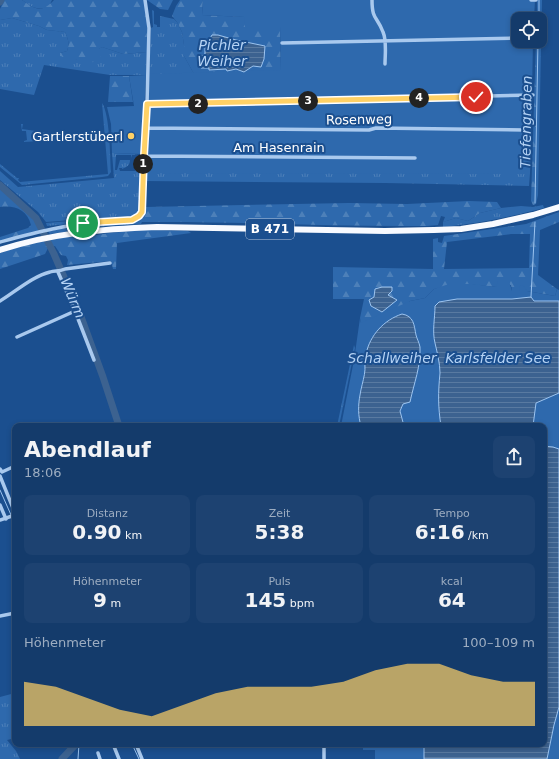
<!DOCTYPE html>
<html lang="de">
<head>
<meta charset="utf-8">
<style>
	body { margin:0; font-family:"DejaVu Sans",sans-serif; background:#1d4271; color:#f1f3f6; height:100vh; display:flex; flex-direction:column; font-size:15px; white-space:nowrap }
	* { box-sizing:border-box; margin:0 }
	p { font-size:13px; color:#9dadc1 }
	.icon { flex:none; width:22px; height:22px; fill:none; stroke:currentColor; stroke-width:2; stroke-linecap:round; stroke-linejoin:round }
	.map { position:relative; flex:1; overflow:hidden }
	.drawer { position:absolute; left:12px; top:423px; width:535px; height:324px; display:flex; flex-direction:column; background:#143b6b; border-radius:8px; box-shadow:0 2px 6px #0003,0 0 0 1px #33557e }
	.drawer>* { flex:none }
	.buttons { position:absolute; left:511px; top:12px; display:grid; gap:8px }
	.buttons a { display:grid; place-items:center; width:36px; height:36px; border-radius:8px; background:#143b6b; box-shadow:0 2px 6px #0003,0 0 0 1px #33557e; font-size:20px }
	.pin { position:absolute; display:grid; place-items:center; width:34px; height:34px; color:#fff; margin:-17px; border:2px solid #fff; border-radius:50%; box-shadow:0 1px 4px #0007 }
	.km { position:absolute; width:20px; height:20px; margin:-10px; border-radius:50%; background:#222; color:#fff; font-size:11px; line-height:20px; text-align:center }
	.round { display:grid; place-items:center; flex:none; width:42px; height:42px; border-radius:8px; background:#1d4271 }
	.head { display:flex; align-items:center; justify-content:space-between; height:68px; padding:0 12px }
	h1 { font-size:22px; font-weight:700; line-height:30px }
	.figures { display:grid; grid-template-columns:repeat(3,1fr); gap:6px; height:68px; padding:4px 12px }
	.figures div { display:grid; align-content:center; border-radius:8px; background:#1d4271; text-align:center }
	.figures b { font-size:20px; font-weight:700 }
	.figures small { font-size:11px; font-weight:400 }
	.figures p { font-size:11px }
	.chart { height:112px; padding:8px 12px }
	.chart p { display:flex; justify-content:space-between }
	.chart svg { width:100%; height:72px; margin-top:4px; fill:#ffd166; opacity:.7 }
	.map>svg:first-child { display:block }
</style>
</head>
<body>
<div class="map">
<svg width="559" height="759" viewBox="0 0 559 759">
	<defs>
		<pattern id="grass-tufts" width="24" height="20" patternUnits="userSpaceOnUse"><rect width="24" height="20" fill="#2e69ad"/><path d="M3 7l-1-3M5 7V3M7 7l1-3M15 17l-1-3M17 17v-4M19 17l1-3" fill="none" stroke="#4d80b9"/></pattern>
		<pattern id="forest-firs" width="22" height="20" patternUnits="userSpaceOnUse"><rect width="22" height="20" fill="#2e69ad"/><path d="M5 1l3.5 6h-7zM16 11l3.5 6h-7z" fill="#4d80b9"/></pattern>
		<pattern id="water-rules" width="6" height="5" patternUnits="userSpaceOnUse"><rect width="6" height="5" fill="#3c6290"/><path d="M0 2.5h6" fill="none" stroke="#597aa1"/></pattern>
	</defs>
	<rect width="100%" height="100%" fill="#1b4f8f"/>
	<!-- grass -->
	<path fill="url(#grass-tufts)" d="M22,0H52L49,6C38,12 30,6 22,0Z
		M152,10L154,11V24L157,25V27H160V16L174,19L177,22L182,32L184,45V56L194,74H149L151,28L153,27Z
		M12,18L39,26L47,30L65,32C68,39 70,43 67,51L60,53L78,60L102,47L123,54L147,52L146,75H110L44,65L34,95L0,89V20Z
		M102,103C110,115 110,157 111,172L108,176L102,177L22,185L0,167V164L17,178H19L18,180L20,182L108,174Z
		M21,124H23L22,129L56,134V140L24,142V141L27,140L26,131H22Z
		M112,153L138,154L132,155V158L131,155H116L115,170H117L120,160H130C130,165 127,167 122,169V168H119L120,171H135V168L139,167V162L142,161V198L138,199L142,204C140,217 135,218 122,219L120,217H114L46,222L38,212L0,180V171L18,187L114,178Z
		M145,170V173H530L529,186L386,183L145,181C145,199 149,207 141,224L106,226L50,234L48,231L106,222L132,221L138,219L144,213L145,207Z
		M543,205L544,208C510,217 477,224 443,227V222L456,218L468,221L480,213L501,208L521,206L533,207Z
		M115,217L121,219L47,226L46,223Z
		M354,345L355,348L339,426H337Z
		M15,693V738L7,740L16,751L20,759H0V697Z"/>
	<!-- forest -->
	<path fill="url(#forest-firs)" fill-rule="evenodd" d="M4,0H22C35,9 41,14 54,0H144L148,28L147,52L123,54L102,47L99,49L101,59L90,63L60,56V53L67,51C70,43 68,39 65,32L47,30L39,26L12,18L0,20V9Z
		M147,0H173L168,10L160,9Z
		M180,0H203L202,15L245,17V27H280L281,71L194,74L184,56V45L182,32L177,22L172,16L176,6ZM218,35L236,40L261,45L264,59L260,67L254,66L245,71L239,70L237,69L228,70L226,69L209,70V68H202L208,41L211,37Z
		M537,0H542L538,195L536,204L533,205L531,201L536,41H540V19H537Z
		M110,76H129L133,102H108Z
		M532,97L530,173L528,174V98Z
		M0,185L36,218L40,225L37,232L0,242V237L28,228L31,225C27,209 14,205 0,207Z
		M469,201L497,202L501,208L480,213L468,221L456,218L443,222L445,217L441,216L438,225L427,226C332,227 237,221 141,222L145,215L146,207L349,203L407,204Z
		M559,212V222L540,230L538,275L557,289L555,296L527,291H512L511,285L496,287L466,284L434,289L425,298L410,301L356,353L361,323L360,318L364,299H333V267L433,269V239L438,238V242L442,243L444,236L526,224ZM511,234H530L529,268L444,269L447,242ZM374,297L392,303L382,312L371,306L369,300Z
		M145,230L188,231L191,233L117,243L116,269H113L111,261L67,265L68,260L66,256L61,255L55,246L48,248L45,254L0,269V253C29,242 63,237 94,233L97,235L109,233Z"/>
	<!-- green -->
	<path fill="#2e69ad" d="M203,0H535L534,19H518V41H533L532,93L528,98V174L145,173L149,74L281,70L280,27H245L244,17L202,15Z
		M146,75L142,154L112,153L111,124L107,107L134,106L129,76Z
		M498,281H509L512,291H519L520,286L523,285L527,291L555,296L557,289L559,290V759H375V750H363V744H544V426H341L354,360L360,318L361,323L410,301L425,298L434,289L449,284H472L496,287Z"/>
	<!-- water -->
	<path fill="url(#water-rules)" stroke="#9cc4f0" d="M212,35H218L236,40L265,46L264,59L261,67L253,66L244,72L236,69L227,71L226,69L209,70V68H201L200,57L205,54V47Z
		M382,287H392V291L388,295L397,300L382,312L371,306L369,300L374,297L375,289Z
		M531,297L534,301H559V393L536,403L533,426H441C438,407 438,393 440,373C440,363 437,352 435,343C432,331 435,318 435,306L439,302L457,299H512Z
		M402,314C414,316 414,325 416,335C417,339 419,342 420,347C421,366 414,383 410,402L403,404L400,411L404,426H361C358,416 358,405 360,395C362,381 369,368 362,355L366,354C370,335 384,320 402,314Z
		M544,446L553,447L559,449V707L554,725L547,759H424V744H544Z"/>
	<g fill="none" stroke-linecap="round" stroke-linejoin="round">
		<!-- stream -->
		<path stroke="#9cc4f0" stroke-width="1" d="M539,19V0
			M535,203L538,41
			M531,297L535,222
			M0,490L15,524
			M132,744L139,759
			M78,759L79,744"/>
		<!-- river -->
		<path stroke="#3c6290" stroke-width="7" d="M0,2L1,0
			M0,185L36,218L54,254L80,314L103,377L119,426
			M62,759L76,744"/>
		<!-- minor -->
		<path stroke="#a9c9ee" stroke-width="3.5" d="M372,0C372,20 377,16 383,32C387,41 385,55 385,64
			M531,0H536
			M282,43L518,38
			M147,104L533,95
			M146,128L369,130L376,128L524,130
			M144,156L415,158
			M0,242C34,233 67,224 102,222C114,221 132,223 141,214L143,208V177L147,104L149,28L145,0
			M58,272L75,311L94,360
			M0,301C15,292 33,276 50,272C55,270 58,272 65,269L110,263
			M17,337L75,311
			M0,469L2,472L15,466
			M0,476L15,513
			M0,505L6,519
			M0,520L15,515
			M0,616L15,613
			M113,744L119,759
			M136,744L142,759
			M324,744V759
			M98,753L100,759"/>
		<!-- trunk -->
		<path stroke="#f8faff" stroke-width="6" d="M0,250C52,233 103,229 157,227L385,231L434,230L461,229L493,224L533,215L559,207"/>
	</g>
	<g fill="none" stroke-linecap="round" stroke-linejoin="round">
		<defs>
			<path id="route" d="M83,223L132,220L139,216L142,212L144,156L147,104L476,97"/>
		</defs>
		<!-- route casing -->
		<use href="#route" stroke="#fff" stroke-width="8"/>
		<!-- route -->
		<use href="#route" stroke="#ffd166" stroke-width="5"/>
	</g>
	<!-- markers -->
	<circle fill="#ffd166" stroke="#1b4f8f" stroke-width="1.5" cx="131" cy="136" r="4"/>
	<g text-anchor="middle" stroke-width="4" stroke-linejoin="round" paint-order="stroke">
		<!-- shield labels -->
		<rect fill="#1b4f8f" stroke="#bbcadd" stroke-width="1" x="246" y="219" width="48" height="20" rx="3"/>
		<g font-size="12" font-weight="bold" fill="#fff">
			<text x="270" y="233">B 471</text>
		</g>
		<!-- street labels -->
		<g font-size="13" fill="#fff" stroke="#1b4f8f">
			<text transform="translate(359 119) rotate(-1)" y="5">Rosenweg</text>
			<text x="279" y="152">Am Hasenrain</text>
		</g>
		<!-- poi labels -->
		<g font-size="13" fill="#fff" stroke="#1b4f8f" text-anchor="end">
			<text x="123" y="141">Gartlerstüberl</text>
		</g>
		<!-- water labels -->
		<g font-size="14" font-style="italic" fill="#b5d3f5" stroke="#1b4f8f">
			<text x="222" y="50">Pichler<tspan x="222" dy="16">Weiher</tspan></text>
			<text transform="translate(526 122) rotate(-89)" y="5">Tiefengraben</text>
			<text transform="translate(73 298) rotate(67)" y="5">Würm</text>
			<text x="392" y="363">Schallweiher</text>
			<text x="498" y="363">Karlsfelder See</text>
		</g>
	</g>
</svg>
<div class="buttons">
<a><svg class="icon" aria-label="locate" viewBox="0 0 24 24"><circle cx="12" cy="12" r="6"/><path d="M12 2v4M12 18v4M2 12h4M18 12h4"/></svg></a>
</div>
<div class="pin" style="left:83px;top:223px;background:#1e9e55"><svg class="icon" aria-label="arrive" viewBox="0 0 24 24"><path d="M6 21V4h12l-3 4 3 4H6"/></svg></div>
<div class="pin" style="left:476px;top:97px;background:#d93025"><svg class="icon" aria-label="check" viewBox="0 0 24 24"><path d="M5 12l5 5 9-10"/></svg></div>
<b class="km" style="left:143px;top:164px">1</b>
<b class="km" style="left:198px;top:104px">2</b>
<b class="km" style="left:308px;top:101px">3</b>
<b class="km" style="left:419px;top:98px">4</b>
<section class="drawer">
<div class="head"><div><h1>Abendlauf</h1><p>18:06</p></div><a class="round"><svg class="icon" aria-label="share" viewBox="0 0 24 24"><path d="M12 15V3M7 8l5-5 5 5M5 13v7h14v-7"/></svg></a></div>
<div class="figures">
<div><p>Distanz</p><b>0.90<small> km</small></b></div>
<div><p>Zeit</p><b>5:38</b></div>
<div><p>Tempo</p><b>6:16<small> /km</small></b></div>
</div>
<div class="figures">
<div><p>Höhenmeter</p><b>9<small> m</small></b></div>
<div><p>Puls</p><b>145<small> bpm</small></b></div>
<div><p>kcal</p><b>64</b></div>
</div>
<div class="chart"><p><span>Höhenmeter</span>100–109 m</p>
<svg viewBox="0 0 160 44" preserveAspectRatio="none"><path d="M0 44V17L10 20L20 27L30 34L40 38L50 31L60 24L70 20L80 20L90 20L100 17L110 10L120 6L130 6L140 13L150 17L160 17V44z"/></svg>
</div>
</section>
</div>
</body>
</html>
